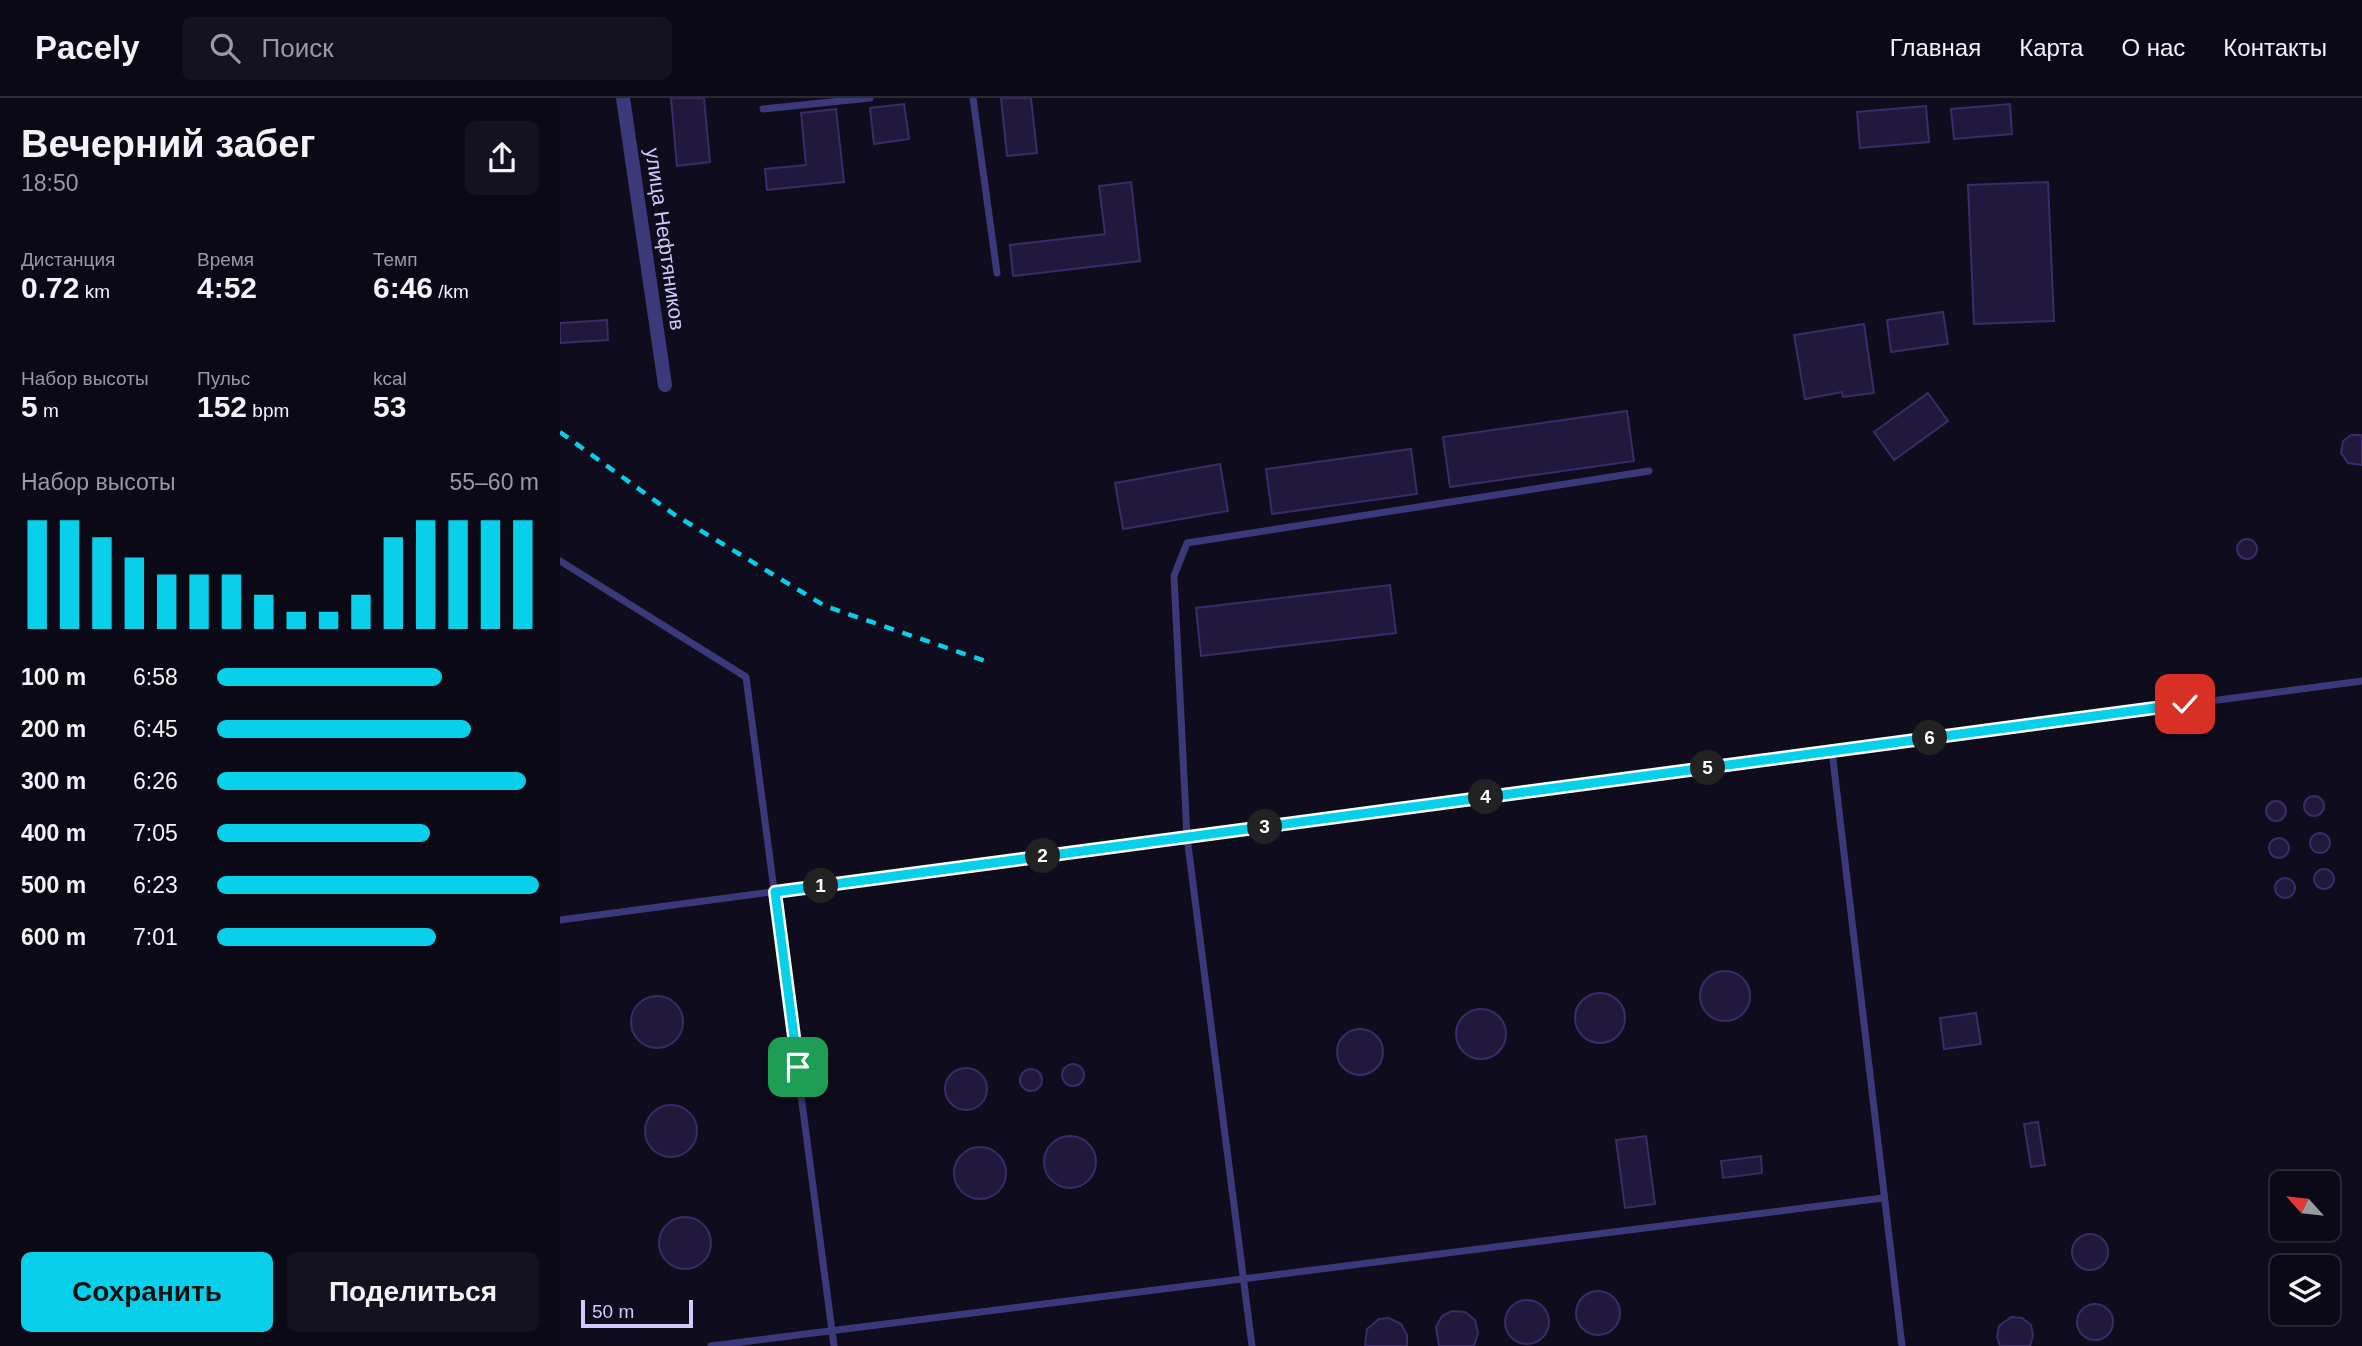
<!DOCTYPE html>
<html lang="ru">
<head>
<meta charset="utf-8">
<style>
	body { margin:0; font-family:Helvetica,sans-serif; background:#14121f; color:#f1f3f6; height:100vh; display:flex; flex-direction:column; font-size:26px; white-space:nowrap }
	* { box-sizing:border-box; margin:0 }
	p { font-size:23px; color:#9a9aa1 }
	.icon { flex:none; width:38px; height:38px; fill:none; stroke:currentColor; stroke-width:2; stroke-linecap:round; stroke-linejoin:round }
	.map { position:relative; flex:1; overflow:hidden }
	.panel { display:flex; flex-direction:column; background:#0b0916; width:560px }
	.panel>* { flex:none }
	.needle { width:46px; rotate:297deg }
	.controls { position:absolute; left:1710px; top:1073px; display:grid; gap:14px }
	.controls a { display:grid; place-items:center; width:70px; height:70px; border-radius:10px; background:#0b0916; box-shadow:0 4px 10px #0003,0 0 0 2px #2b2a35; font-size:35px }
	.scale { position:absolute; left:21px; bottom:18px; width:112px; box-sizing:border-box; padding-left:7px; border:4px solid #d0cafd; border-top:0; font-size:19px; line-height:24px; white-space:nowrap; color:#d0cafd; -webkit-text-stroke:5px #0f0c1d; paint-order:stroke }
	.pin { position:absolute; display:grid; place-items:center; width:60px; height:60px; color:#fff; margin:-30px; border-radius:14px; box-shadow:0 4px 10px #0006 }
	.km { position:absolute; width:35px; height:35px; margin:-18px; border-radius:50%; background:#222; color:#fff; font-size:19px; line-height:35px; text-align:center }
	.round { display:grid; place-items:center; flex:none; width:74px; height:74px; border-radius:10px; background:#14121f }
	.headline { display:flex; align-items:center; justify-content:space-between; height:119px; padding:0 21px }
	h1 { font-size:38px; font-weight:700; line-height:52px }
	.figures { display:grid; grid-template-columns:repeat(3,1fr); gap:10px; height:119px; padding:7px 21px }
	.figures div { display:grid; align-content:center }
	.figures b { font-size:30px; font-weight:700 }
	.figures small { font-size:19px; font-weight:400 }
	.figures p { font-size:19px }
	.chart { height:196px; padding:14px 21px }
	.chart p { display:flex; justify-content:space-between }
	.chart svg { width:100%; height:126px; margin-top:7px; stroke:#09d0ea; stroke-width:6 }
	.cta { display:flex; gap:14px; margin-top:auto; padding:14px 21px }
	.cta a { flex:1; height:80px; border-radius:10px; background:#09d0ea; color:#111; font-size:28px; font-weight:700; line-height:80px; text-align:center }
	.cta a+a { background:#14121f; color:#f1f3f6 }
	ul { padding:0 21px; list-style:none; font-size:23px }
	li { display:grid; grid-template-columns:112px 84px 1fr; align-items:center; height:52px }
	li i { height:18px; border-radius:9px; background:#09d0ea }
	header { display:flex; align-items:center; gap:42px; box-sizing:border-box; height:98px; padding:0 35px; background:#0b0916; border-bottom:2px solid #2b2a35 }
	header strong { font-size:33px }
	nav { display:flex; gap:38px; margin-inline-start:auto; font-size:24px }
	.search { width:490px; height:63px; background:#14121f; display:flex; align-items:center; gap:18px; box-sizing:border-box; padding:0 24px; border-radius:10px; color:#9a9aa1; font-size:26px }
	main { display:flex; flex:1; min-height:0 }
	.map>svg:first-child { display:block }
</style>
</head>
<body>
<header>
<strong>Pacely</strong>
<div class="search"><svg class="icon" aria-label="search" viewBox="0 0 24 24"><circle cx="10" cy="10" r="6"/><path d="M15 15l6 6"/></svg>Поиск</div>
<nav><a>Главная</a><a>Карта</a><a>О нас</a><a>Контакты</a></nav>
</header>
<main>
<section class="panel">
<div class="headline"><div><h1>Вечерний забег</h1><p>18:50</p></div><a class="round"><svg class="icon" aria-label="share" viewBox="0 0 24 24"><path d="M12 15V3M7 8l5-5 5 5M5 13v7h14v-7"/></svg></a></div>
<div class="figures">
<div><p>Дистанция</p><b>0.72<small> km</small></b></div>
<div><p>Время</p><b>4:52</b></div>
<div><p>Темп</p><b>6:46<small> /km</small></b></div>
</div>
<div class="figures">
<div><p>Набор высоты</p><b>5<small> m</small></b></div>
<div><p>Пульс</p><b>152<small> bpm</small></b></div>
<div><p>kcal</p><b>53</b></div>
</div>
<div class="chart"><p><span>Набор высоты</span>55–60 m</p>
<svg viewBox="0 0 160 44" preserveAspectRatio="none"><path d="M5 44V6M15 44V6M25 44V12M35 44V19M45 44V25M55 44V25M65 44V25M75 44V32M85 44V38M95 44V38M105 44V32M115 44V12M125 44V6M135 44V6M145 44V6M155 44V6"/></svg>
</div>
<ul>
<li><b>100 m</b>6:58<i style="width:70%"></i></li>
<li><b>200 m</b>6:45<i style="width:79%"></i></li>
<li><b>300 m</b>6:26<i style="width:96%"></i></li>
<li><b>400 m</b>7:05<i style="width:66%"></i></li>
<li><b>500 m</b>6:23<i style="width:100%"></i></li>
<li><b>600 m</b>7:01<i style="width:68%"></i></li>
</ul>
<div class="cta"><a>Сохранить</a><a>Поделиться</a></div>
</section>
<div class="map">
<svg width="1802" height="1248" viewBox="0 0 1802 1248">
	<rect width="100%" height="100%" fill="#0f0c1d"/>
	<!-- building -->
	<path fill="#21193d" stroke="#392c68" stroke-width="2" d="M111,0H144L150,64L117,68Z
		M441,0H471L477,55L447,58Z
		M344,6L349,41L314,46L310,10Z
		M1450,6L1452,36L1394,41L1391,11Z
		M1366,8L1369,44L1300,50L1297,14Z
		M276,11L284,84L207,92L205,71L246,67L241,15Z
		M571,84L580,163L453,178L450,147L545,136L539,88Z
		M1488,84L1494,223L1414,226L1408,87Z
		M1383,214L1388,246L1331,254L1327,222Z
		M47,222L48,242L0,245V225Z
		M1304,226L1314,295L1283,299L1282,294L1245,301L1234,237Z
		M1368,295L1388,323L1334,362L1314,334Z
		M1067,313L1074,363L890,389L883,339Z
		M1791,337H1802V367L1788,365L1781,355L1783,343Z
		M851,351L857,396L712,416L706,371Z
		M660,366L668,413L563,431L555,385Z
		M1677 451a10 10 0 1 1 20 0a10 10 0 1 1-20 0Z
		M830,487L836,535L641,558L636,510Z
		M1744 708a10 10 0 1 1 20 0a10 10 0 1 1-20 0Z
		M1706 713a10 10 0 1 1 20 0a10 10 0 1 1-20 0Z
		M1750 745a10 10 0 1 1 20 0a10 10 0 1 1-20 0Z
		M1709 750a10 10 0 1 1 20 0a10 10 0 1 1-20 0Z
		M1754 781a10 10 0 1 1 20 0a10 10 0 1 1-20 0Z
		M1715 790a10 10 0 1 1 20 0a10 10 0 1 1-20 0Z
		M1140 898a25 25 0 1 1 50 0a25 25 0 1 1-50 0Z
		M1015 920a25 25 0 1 1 50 0a25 25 0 1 1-50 0Z
		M71 924a26 26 0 1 1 52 0a26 26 0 1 1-52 0Z
		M896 936a25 25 0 1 1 50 0a25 25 0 1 1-50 0Z
		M1416,915L1421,946L1384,951L1380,920Z
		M777 954a23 23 0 1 1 46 0a23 23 0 1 1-46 0Z
		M502 977a11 11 0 1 1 22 0a11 11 0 1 1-22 0Z
		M385 991a21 21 0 1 1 42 0a21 21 0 1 1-42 0Z
		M460 982a11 11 0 1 1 22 0a11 11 0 1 1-22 0Z
		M85 1033a26 26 0 1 1 52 0a26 26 0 1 1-52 0Z
		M1478,1024L1485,1067L1471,1069L1464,1026Z
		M1086,1038L1095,1106L1065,1110L1056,1042Z
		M484 1064a26 26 0 1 1 52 0a26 26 0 1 1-52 0Z
		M394 1075a26 26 0 1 1 52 0a26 26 0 1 1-52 0Z
		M1201,1058L1202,1075L1163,1080L1161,1063Z
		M99 1145a26 26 0 1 1 52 0a26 26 0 1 1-52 0Z
		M1512 1154a18 18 0 1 1 36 0a18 18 0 1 1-36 0Z
		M1016 1215a22 22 0 1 1 44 0a22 22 0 1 1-44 0Z
		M945 1224a22 22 0 1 1 44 0a22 22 0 1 1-44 0Z
		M1517 1224a18 18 0 1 1 36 0a18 18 0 1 1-36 0Z
		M892,1213L905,1214L915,1222L918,1235L914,1248H879L876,1229L882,1218Z
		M1451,1219L1462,1220L1471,1227L1473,1238L1470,1248H1440L1437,1239L1439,1228Z
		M819,1221L829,1220L841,1226L847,1237V1248H805L807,1231Z"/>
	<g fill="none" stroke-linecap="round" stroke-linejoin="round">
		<!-- lane -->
		<path stroke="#3c397a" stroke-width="7" d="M413,0L437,175
			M203,11L310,0
			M0,463L186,579L274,1248
			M1272,653L1342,1248
			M0,822L1802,583
			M151,1248L1323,1100
			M692,1248L627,739L614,478L627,445L1089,373"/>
		<!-- street -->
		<path stroke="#3c397a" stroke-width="14" d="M63,0L105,287"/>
		<!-- rail -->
		<path stroke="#09d0ea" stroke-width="4.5" stroke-dasharray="10 9" stroke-linecap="butt" d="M0,334L115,417L265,508L431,565"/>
	</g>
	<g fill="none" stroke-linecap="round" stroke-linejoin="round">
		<defs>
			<path id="route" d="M238,969L215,794L1625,606"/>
		</defs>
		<!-- route casing -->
		<use href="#route" stroke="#fff" stroke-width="14"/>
		<!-- route -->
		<use href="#route" stroke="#09d0ea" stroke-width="9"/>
	</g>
	<g text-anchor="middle" stroke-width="5" stroke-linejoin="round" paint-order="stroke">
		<!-- street labels -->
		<g font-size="21" fill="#d0cafd" stroke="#0f0c1d">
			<text transform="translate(105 141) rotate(82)" y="7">улица Нефтяников</text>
		</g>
	</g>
</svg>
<div class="controls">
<a><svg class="needle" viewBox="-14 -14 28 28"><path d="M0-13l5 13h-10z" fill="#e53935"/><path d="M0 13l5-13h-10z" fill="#9a9aa1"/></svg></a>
<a><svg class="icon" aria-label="layers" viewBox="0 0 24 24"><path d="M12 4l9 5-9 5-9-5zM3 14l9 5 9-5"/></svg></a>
</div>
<div class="scale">50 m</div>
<div class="pin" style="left:238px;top:969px;background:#1e9e55"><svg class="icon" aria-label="arrive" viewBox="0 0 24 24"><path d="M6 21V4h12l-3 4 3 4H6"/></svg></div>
<div class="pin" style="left:1625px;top:606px;background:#d93025"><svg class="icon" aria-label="check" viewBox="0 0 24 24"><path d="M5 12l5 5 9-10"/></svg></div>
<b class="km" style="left:261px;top:788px">1</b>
<b class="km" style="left:483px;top:758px">2</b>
<b class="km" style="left:705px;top:729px">3</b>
<b class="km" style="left:926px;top:699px">4</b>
<b class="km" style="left:1148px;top:670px">5</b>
<b class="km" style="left:1370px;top:640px">6</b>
</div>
</main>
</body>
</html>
